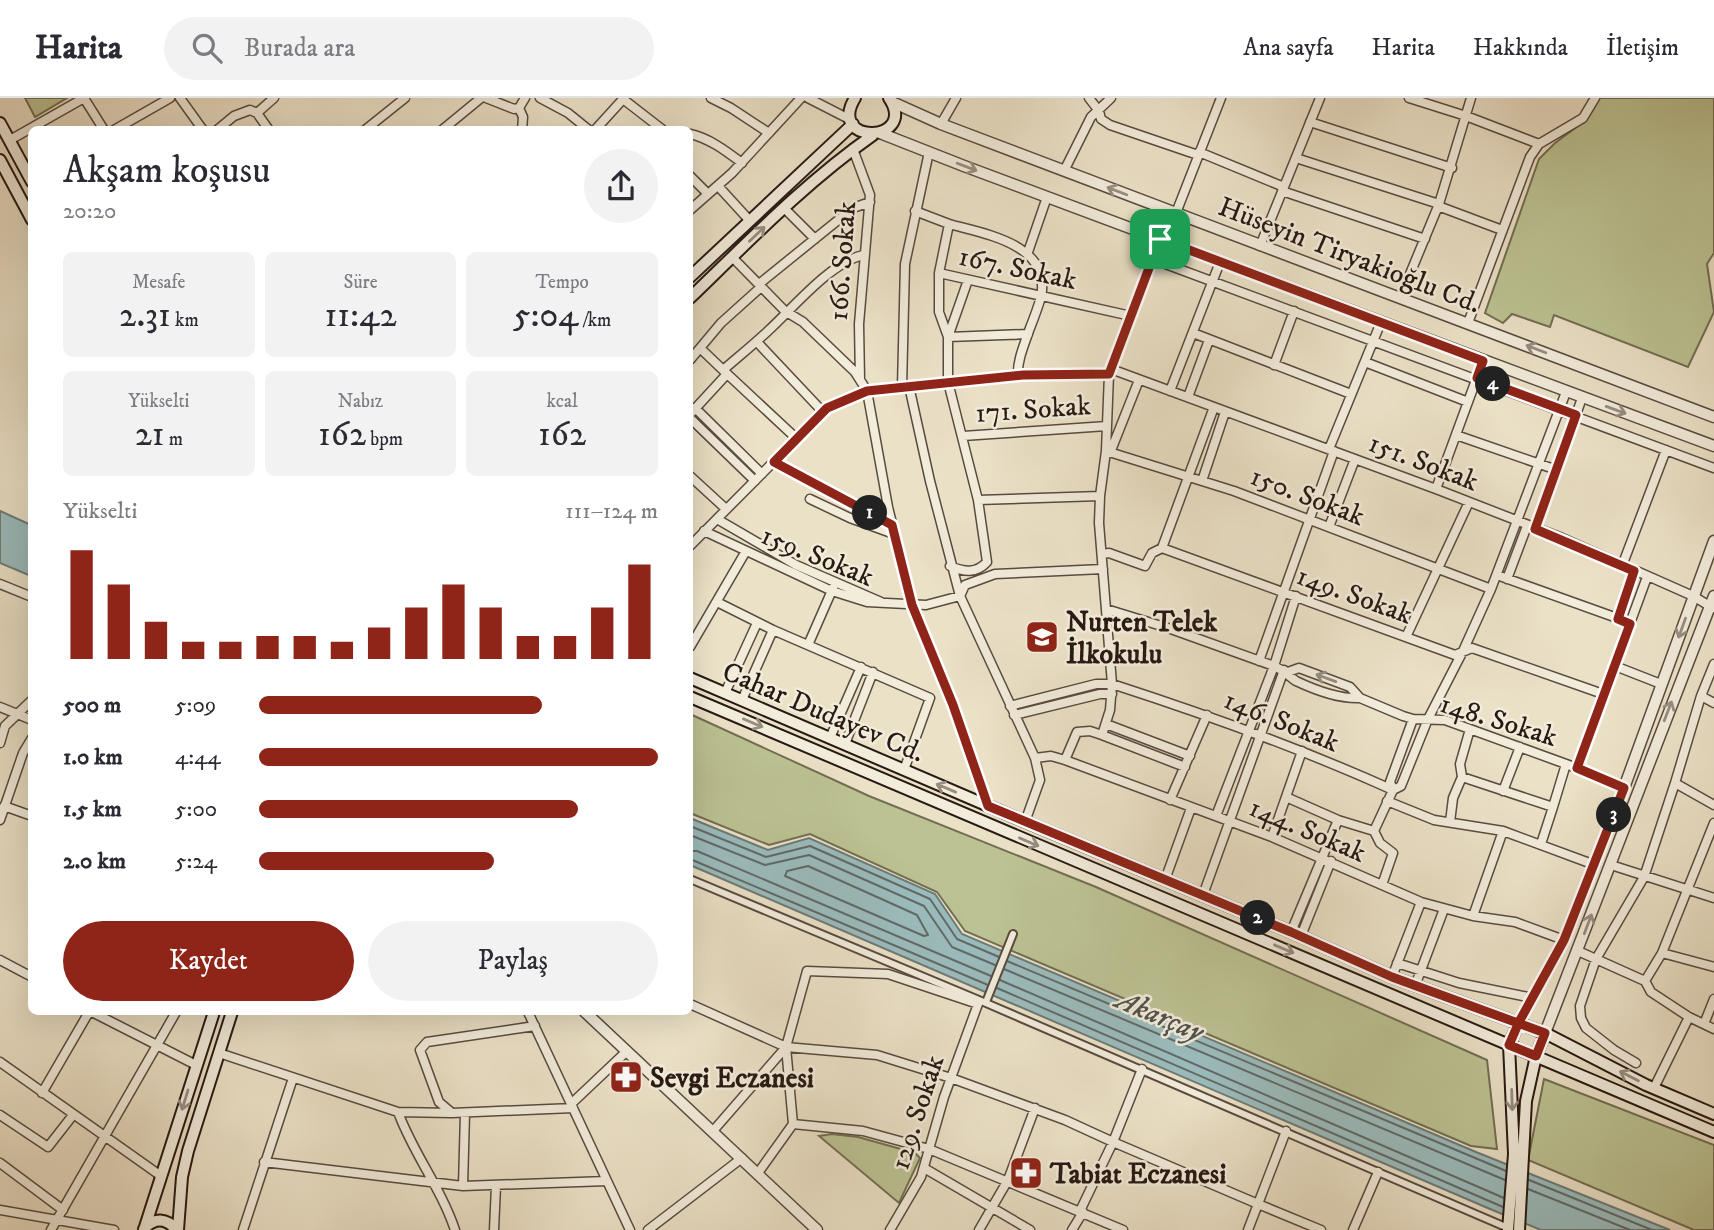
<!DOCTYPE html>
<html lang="tr">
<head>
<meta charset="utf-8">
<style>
	body { margin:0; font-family:"IM FELL DW Pica",serif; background:#f2f2f3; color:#2b2b33; height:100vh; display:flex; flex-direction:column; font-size:26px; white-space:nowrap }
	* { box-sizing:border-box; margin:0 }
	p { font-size:23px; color:#7c7c81 }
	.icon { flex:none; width:38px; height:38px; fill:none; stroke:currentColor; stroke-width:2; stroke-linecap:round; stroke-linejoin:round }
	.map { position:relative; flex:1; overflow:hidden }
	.sheet { position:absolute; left:28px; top:28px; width:665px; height:889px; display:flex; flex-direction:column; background:#fff; border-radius:10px; box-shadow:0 7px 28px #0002 }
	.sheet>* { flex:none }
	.pin { position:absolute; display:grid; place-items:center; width:60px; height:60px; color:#fff; margin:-30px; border-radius:14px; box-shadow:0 4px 10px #0006 }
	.km { position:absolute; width:35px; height:35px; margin:-18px; border-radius:50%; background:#222; color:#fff; font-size:19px; line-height:35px; text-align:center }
	.round { display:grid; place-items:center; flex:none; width:74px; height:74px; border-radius:37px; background:#f2f2f3 }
	.summary { display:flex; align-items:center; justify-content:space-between; height:119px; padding:0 35px }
	h1 { font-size:38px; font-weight:600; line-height:52px }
	.figures { display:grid; grid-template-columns:repeat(3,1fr); gap:10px; height:119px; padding:7px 35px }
	.figures div { display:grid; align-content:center; border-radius:10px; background:#f2f2f3; text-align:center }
	.figures b { font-size:35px; font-weight:600 }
	.figures small { font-size:19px; font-weight:400 }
	.figures p { font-size:19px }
	.chart { height:196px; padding:14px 35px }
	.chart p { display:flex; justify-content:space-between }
	.chart svg { width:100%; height:126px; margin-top:7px; stroke:#8f2418; stroke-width:6 }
	.cta { display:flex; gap:14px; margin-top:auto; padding:14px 35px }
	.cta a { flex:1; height:80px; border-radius:42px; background:#8f2418; color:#fff; font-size:28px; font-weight:600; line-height:80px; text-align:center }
	.cta a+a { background:#f2f2f3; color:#2b2b33 }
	ul { padding:0 35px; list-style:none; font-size:23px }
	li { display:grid; grid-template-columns:112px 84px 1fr; align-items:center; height:52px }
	li i { height:18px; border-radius:9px; background:#8f2418 }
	header { display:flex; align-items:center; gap:42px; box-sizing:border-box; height:98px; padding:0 35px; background:#fff; border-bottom:2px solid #e1e1e2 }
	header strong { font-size:33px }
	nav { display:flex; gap:38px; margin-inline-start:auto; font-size:24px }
	.search { width:490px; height:63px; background:#f2f2f3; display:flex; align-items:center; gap:18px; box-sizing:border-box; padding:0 24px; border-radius:38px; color:#7c7c81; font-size:26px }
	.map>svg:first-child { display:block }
</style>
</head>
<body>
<header>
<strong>Harita</strong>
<div class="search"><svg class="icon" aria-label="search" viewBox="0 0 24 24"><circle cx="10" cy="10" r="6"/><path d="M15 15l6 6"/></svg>Burada ara</div>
<nav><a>Ana sayfa</a><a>Harita</a><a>Hakkında</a><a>İletişim</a></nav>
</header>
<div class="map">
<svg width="1714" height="1132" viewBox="0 0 1714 1132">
	<rect width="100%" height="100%" fill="#ebe1c7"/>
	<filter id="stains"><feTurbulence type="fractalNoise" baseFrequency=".00286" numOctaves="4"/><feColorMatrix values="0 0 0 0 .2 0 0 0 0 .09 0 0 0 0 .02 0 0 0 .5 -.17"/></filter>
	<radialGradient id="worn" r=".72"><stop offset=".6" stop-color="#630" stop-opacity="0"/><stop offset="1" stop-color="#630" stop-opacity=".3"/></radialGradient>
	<!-- green -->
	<path fill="#bcc293" stroke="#726e53" stroke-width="2" d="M25,0H67L35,19Z
		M1599,0H1714V155L1707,166L1714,214L1688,269L1554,217L1550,229L1512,216L1503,225L1485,215L1539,61L1555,45L1586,22Z
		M690,616L869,698L1096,789L1487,962L1497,1051L1471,1048L965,833L937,794L810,736L769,747L690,715Z
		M1544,981L1714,1047V1132H1694L1528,1062Z
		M832,1036L858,1039L915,1055L920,1060L899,1105L819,1038Z"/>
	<!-- water -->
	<path fill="#9bbcbd" stroke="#6d7b79" stroke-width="2" d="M0,413L31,427V478L0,465Z
		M690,720L768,752L809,740L935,796L962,836L1476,1054L1670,1132H1541L1490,1111L690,767Z"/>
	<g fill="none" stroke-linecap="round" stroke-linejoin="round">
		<!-- shore -->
		<path stroke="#616a68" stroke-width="2" d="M690,728L766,759L810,748L930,801L957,841L999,859
			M690,737L765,767L809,757L924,808L952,849L995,867
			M690,753H697L991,878
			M690,761L988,887
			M808,768L917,817L928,837L924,838L785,778L787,773Z
			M1007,863L1506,1073
			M1004,871L1505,1082
			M1000,882L1504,1100
			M997,890L1503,1109
			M1529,1082L1652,1132
			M1528,1091L1630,1132"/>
		<defs>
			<path id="pedestrian" d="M690,781L979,902L1508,1130
				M986,904L1013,836"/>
			<path id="minor" d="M84,0L104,32
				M180,0L203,32
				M486,0L514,11L519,10L525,0
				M540,0L568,15L589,32
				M711,0L731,10L769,35
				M808,0L851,22
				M1089,0L1099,13L1101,21L1110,27L1198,57
				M1409,0L1466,18L1539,46
				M623,1L663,32
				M519,10L523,19L522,32
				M257,15L274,0
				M1310,24L1452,70
				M941,26L956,0
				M114,32L170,0
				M217,32L234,18L250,12L257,15L269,32
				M365,32L405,0
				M442,32L481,0
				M595,32L624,0
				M690,36C709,40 726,53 742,65
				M10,42L84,0
				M853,51L870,97L859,226L860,282
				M1199,54L1284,89
				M1296,60L1439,106
				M1064,73L1091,19L1111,0
				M690,78L708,96
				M718,88L750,123
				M1282,93L1425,141
				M1438,108L1502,132
				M784,110L815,141
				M690,112L732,75L801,0
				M915,113L949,126L939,175L1131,218
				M1176,115L1221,0
				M949,126C985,136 1052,146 1041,199C1038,209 1034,220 1030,230C1025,245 1017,262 1018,277
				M1260,148L1320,0
				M1028,154L1047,99
				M732,159L785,213L803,224L855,274L867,293L888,409L912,507L953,607L987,708
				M1152,161L1714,370
				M939,175V214L948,239L1028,236
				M759,186L853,110L870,104
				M1400,200L1439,106L1471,0
				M1468,225L1530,59L1539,46L1583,20L1595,0
				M1193,235L1351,296
				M757,244L823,314
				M700,250L723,272
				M690,262L721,225L761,189
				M1365,264L1468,304
				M1274,267L1294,213
				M1111,271L1436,391L1562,440L1693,498L1713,510
				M909,288L930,383L960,498L1035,660L1040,682L1025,724
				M902,289L905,166L929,54
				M1170,293L1220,164
				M1188,299L1209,242
				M1214,309L1162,450L1455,557L1472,550L1603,596
				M695,310L762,376
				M692,314L727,276
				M690,320L755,383
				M1456,337L1557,372
				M963,338L1107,328
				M797,341L723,272C738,259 754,246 769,232C794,209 830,165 863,157
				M1329,351L1381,224
				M1106,353L1234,393L1491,491
				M1110,355L1139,282
				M774,364L892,427
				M690,378L726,411
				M1202,383L1225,314
				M1436,391L1483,263
				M810,401L850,420L894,436
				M978,402L1100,398
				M717,421L796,467L881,504
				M1329,429L1355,361
				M1535,431L1582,300
				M704,433L832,493L867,504L926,507L960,498L965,487L995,476L1103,471
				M690,448L827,310L867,293L1023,277L1109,276
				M1102,456L1109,455L1145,468L1152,455L1162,450
				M950,468C964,474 976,476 987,464L978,402L948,284V239L968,182
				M1622,468L1666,352
				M1497,477L1631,525
				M1507,481L1527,428
				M0,486L32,499
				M717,504L773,532L930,600L904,672
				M1106,511L1168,530L1274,568C1286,573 1288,578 1296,583C1315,592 1339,601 1360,600
				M1618,521L1634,473
				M1406,539L1469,404
				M808,547L833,490
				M690,549L746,453
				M1259,563L1334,353
				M1615,568L1661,586
				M1288,574L1299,570L1350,589L1360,600L1403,618L1413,621L1445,622L1577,670L1624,690
				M725,595L757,525
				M1701,598L1714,605
				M742,602L773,532
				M1010,608L1096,586H1112C1208,617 1302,651 1393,692
				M0,609L32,622
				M1014,617L1100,596H1112
				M1106,626L1190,658
				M1102,637L1185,669
				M830,640L861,569
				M0,645L5,628L32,602
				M845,646L873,574
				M1035,660L1051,658L1065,662L1272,739L1421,804L1473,818L1515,824L1564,842
				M1065,662L1077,634L1090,633L1102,637L1110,612L1112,586L1099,425L1100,398L1106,353L1109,276L1160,141
				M1577,670L1647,479
				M1462,679L1460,666L1470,631
				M1675,685L1714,707
				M1393,692L1390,684L1413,621
				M1503,693L1520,649
				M1286,699L1338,722
				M1170,702L1207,617
				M1387,703L1434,722L1503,733L1595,767
				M4,708L32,718
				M1553,709L1566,666
				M1216,718L1274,568L1296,498
				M0,722L23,655L32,640
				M1450,724L1453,700L1462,679L1553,709L1541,746
				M1374,733L1380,745L1393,755L1382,787
				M1272,739L1302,653
				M1611,767L1714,800
				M1165,782L1191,710
				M1203,797L1284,572
				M1473,818L1503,733
				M1291,834L1338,722L1374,733L1393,692L1401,688L1428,621L1463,553L1491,491L1566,294
				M1301,838L1331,763
				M1578,853L1645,883L1651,894L1689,919L1714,931
				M1662,855L1714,869
				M0,862L32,879
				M1397,865L1459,885L1533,900
				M1392,879L1421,804
				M1645,883L1662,855L1714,725
				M1415,888L1444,811
				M690,906L786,949L877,957L951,980L1065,1022L1113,1044L1142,971
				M92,914L196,967
				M528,914L630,1132
				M1704,926L1714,901
				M535,928L427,944L420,952L439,1004L452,1015L573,1010
				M219,955L398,1014L451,1015
				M0,964L161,1078
				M1636,965L1614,952L1586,930L1581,920L1580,908L1596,861L1644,779L1675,685L1701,598L1714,566
				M1654,990L1689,919
				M42,995L89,914
				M571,1006L627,953
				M398,1014C413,1055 441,1090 455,1132
				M0,1017L48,1049L73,1017
				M793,1026L863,1033L929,1051L1123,1132
				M713,1033L786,949
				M1286,1033L1258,1106L1321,1132
				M264,1064L463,1088L607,1083
				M0,1065L63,1112
				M924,1070L1030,1132
				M758,1075L793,1026L786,949L807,873L888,876L978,906L944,999L921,1079L890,1132
				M463,1088L465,1015
				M0,1112L114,1132
				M1080,1113L1113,1044L1258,1106L1248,1132
				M51,1132L176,914
				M243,1132L293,980
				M494,1132L496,1088
				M648,1132L742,1060
				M979,1132L1008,1082L1035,1010
				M1072,1132L1083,1114
				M1353,1132L1378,1074"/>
			<path id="tertiary" d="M892,4L941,26L1714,319
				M880,35L964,68L1714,348
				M1160,141L1176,115
				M585,914L817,1132
				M1519,924L1564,842L1624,690L1714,443
				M1545,935L1714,498"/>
			<path id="secondary" d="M855,0C826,48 919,45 889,0
				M0,25L32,84
				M0,62L32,122
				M690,179L853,26
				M690,200C749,143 806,84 873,37
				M690,580L1014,719L1291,834L1392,879L1545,935L1646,987L1714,1016
				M690,599L1714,1034
				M144,1131C154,1119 167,1120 176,1132
				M144,1132L214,914
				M178,1132L182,1079L188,1053L232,914
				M1508,1132L1514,1056L1509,947L1519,924
				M1519,1132L1526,1003L1536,958L1545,935"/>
		</defs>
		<!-- pedestrian casing -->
		<use href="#pedestrian" stroke="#584b40" stroke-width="10"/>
		<!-- minor casing -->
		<use href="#minor" stroke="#584b40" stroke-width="11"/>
		<!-- tertiary casing -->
		<use href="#tertiary" stroke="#584b40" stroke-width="13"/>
		<!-- secondary casing -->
		<use href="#secondary" stroke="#271913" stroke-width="14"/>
		<!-- pedestrian -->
		<use href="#pedestrian" stroke="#f2ecdb" stroke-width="6"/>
		<!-- minor -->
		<use href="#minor" stroke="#f2ecdb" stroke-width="8"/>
		<!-- tertiary -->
		<use href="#tertiary" stroke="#f2ecdb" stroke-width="10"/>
		<!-- secondary -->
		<use href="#secondary" stroke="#f2ecdb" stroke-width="10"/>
	</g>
	<!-- one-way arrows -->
	<defs><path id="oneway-shaft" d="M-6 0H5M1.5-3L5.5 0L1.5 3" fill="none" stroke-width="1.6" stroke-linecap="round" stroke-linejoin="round" transform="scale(1.75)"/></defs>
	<g stroke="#978d81">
		<use href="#oneway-shaft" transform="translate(967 69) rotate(21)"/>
		<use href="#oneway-shaft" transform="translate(1117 93) rotate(-159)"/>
		<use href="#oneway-shaft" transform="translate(757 136) rotate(-44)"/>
		<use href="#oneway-shaft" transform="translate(1536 251) rotate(-159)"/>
		<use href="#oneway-shaft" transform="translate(1616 312) rotate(20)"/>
		<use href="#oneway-shaft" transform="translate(1682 530) rotate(110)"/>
		<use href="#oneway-shaft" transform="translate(1326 580) rotate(-160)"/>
		<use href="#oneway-shaft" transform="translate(1668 613) rotate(-69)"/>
		<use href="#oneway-shaft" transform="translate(753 625) rotate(23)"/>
		<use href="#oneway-shaft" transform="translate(946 690) rotate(-157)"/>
		<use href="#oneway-shaft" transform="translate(1029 744) rotate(23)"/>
		<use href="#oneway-shaft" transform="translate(1588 826) rotate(-69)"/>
		<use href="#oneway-shaft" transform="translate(1284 851) rotate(23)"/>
		<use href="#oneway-shaft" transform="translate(1629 978) rotate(-153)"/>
		<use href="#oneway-shaft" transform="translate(185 1002) rotate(107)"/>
		<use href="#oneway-shaft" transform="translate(1512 1002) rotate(88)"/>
	</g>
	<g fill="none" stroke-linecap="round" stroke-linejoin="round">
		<defs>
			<path id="route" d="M1160,141L1109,276L1023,277L867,293L827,310L774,364L892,427L912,507L953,607L988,708L1291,834L1392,879L1545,935L1536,958L1509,947L1519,924L1564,842L1624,690L1577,670L1630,526L1618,521L1634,473L1535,431L1576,317L1477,280L1483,263L1160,141"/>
		</defs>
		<!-- route casing -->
		<use href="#route" stroke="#fff" stroke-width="14"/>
		<!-- route -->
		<use href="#route" stroke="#8f2418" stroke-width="9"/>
	</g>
	<!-- icons -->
	<defs>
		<symbol id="school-square" viewBox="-11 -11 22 22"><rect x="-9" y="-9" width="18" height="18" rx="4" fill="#8f2418" stroke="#f2ecdb"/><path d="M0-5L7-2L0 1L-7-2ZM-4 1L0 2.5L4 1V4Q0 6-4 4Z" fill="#fff"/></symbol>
		<symbol id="pharmacy-square" viewBox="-11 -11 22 22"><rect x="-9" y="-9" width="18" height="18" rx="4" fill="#8f2418" stroke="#f2ecdb"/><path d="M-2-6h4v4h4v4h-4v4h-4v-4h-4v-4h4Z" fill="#fff"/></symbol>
	</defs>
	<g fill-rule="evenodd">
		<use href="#school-square" x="1023" y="520" width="38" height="38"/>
		<use href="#pharmacy-square" x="607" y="960" width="38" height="38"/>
		<use href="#pharmacy-square" x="1007" y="1056" width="38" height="38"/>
	</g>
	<g text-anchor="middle" stroke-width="5" stroke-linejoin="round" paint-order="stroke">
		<!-- street labels -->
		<g font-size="28" fill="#271913" stroke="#f2ecdb">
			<text transform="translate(1350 156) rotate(21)" y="10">Hüseyin Tiryakioğlu Cd.</text>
			<text transform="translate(841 163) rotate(-86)" y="10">166. Sokak</text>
			<text transform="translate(1018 169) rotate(12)" y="10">167. Sokak</text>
			<text transform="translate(1033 310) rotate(-4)" y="10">171. Sokak</text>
			<text transform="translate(1424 363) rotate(21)" y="10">151. Sokak</text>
			<text transform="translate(1308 397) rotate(21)" y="10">150. Sokak</text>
			<text transform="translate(818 457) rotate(22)" y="10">159. Sokak</text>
			<text transform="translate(1355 496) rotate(20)" y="10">149. Sokak</text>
			<text transform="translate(824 613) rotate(23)" y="10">Cahar Dudayev Cd.</text>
			<text transform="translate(1499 621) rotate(17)" y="10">148. Sokak</text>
			<text transform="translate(1282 622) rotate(22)" y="10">146. Sokak</text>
			<text transform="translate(1308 731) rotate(23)" y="10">144. Sokak</text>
			<text transform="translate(916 1014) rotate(-72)" y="10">129. Sokak</text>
		</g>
		<!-- poi labels -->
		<g font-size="28" font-weight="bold" fill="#271913" stroke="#f2ecdb" text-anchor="start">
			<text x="1066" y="533">Nurten Telek<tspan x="1066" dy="32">İlkokulu</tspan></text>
			<text x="650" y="989">Sevgi Eczanesi</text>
			<text x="1050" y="1085">Tabiat Eczanesi</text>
		</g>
		<!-- water labels -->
		<g font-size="30" font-style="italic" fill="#50524e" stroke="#f2ecdb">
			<text transform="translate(1160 917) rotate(23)" y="10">Akarçay</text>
		</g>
	</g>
	<rect width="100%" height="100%" filter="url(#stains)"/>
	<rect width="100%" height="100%" fill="url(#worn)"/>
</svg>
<div class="pin" style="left:1160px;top:141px;background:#1e9e55"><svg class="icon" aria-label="arrive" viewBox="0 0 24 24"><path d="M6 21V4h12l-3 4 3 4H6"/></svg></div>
<b class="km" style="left:870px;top:415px">1</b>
<b class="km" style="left:1258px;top:820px">2</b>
<b class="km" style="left:1614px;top:717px">3</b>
<b class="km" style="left:1493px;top:286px">4</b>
<section class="sheet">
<div class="summary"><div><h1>Akşam koşusu</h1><p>20:20</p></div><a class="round"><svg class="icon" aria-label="share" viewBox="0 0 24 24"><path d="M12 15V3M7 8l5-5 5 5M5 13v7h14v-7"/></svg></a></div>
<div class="figures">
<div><p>Mesafe</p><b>2.31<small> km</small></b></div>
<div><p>Süre</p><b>11:42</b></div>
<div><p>Tempo</p><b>5:04<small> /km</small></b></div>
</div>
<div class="figures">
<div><p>Yükselti</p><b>21<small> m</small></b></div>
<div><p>Nabız</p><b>162<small> bpm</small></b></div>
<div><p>kcal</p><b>162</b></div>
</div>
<div class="chart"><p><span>Yükselti</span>111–124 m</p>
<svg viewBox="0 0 160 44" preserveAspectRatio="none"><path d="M5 44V6M15 44V18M25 44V31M35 44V38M45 44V38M55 44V36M65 44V36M75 44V38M85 44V33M95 44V26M105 44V18M115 44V26M125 44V36M135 44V36M145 44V26M155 44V11"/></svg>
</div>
<ul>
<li><b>500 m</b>5:09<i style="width:71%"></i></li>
<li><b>1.0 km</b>4:44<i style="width:100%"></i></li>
<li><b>1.5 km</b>5:00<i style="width:80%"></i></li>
<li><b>2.0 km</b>5:24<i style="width:59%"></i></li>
</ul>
<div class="cta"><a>Kaydet</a><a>Paylaş</a></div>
</section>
</div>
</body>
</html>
